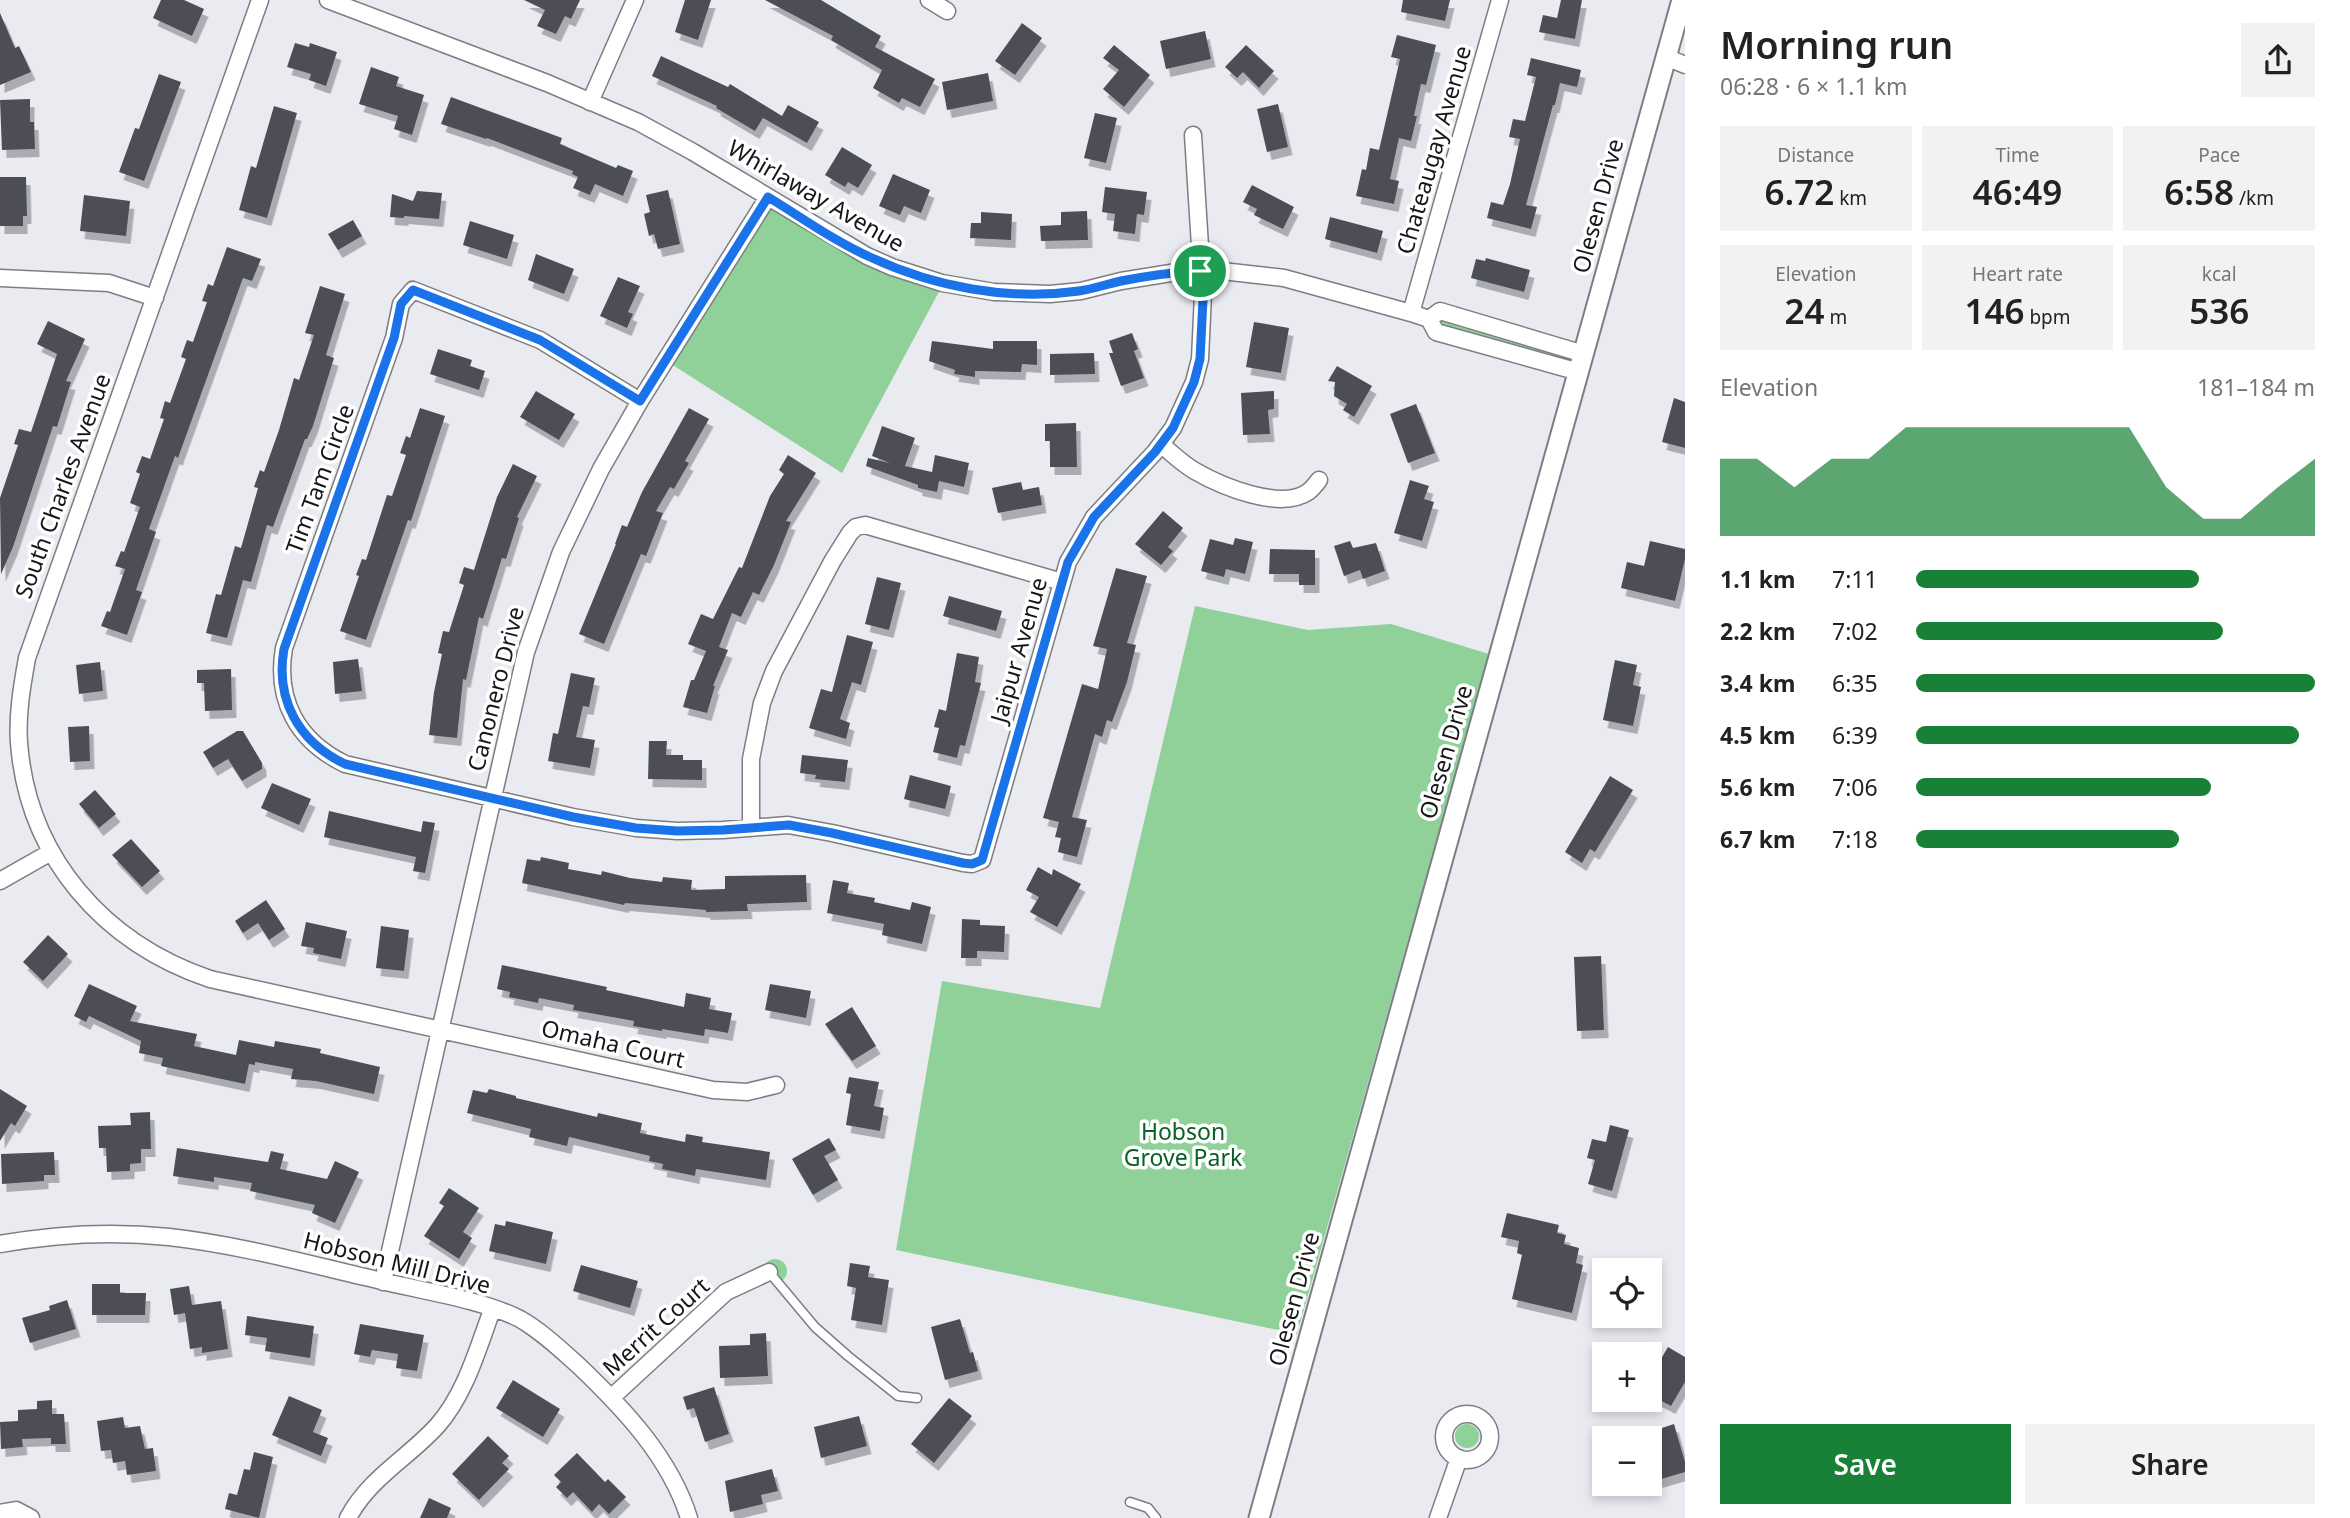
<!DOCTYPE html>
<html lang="en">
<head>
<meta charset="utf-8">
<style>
	body { margin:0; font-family:"Noto Sans",sans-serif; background:#f2f2f2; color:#222; height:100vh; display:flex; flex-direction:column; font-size:26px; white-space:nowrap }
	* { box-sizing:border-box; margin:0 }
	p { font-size:23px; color:#767676 }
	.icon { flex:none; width:38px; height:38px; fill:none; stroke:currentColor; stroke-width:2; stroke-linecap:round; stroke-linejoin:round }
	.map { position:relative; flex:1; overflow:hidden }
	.panel { display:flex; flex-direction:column; background:#fff; width:665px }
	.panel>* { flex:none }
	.controls { position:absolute; left:1592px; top:1258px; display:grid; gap:14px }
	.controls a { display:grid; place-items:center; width:70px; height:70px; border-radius:0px; background:#fff; box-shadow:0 4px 10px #0003; font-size:35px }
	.pin { position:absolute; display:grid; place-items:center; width:60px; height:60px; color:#fff; margin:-30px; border:4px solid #fff; border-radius:50%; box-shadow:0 2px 7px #0007 }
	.round { display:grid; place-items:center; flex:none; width:74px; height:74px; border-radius:0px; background:#f2f2f2 }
	.head { display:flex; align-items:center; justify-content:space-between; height:119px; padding:0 35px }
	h1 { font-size:38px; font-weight:600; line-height:52px }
	.metrics { display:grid; grid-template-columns:repeat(3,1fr); gap:10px; height:119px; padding:7px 35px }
	.metrics div { display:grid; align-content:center; border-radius:0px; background:#f2f2f2; text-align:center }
	.metrics b { font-size:35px; font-weight:600 }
	.metrics small { font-size:19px; font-weight:400 }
	.metrics p { font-size:19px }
	.chart { height:196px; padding:14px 35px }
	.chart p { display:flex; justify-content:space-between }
	.chart svg { width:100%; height:126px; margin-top:7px; fill:#188137; opacity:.7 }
	.cta { display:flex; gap:14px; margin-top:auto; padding:14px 35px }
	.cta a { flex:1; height:80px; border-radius:0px; background:#188137; color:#fff; font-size:28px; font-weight:600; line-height:80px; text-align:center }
	.cta a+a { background:#f2f2f2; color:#222 }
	ul { padding:0 35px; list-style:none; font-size:23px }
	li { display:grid; grid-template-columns:112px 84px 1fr; align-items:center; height:52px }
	li i { height:18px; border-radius:9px; background:#188137 }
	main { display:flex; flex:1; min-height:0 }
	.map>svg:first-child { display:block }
</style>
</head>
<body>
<main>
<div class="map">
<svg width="1685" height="1518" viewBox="0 0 1685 1518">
	<defs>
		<filter id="shadow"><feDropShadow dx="4.5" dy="8" stdDeviation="0" flood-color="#0004"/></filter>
	</defs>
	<rect width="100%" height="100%" fill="#e9ebf1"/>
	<!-- green -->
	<path fill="#8fd198" d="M769,201L942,286L842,473L668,362Z
		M1439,319L1555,353V357L1553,358L1439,326Z
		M1195,606L1308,630L1391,624L1489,654L1297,1334L896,1250L942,981L1100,1008Z
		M763 1271a12 12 0 1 1 24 0a12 12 0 1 1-24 0Z
		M1455 1436a12 12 0 1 1 24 0a12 12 0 1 1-24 0Z"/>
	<!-- building -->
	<path fill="#4d4e54" filter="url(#shadow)" d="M161,0H184L204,9L192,36L153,18Z
		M524,0H580L571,19L565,16L556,34L537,26L545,10Z
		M685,0H711L698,40L675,32Z
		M765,0H821L881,36L875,47L935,79L920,107L902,98L899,103L873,88L882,70L831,40L833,36Z
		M1403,0H1450L1445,21L1401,12Z
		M1561,0H1582L1575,39L1539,32L1543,15L1557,18Z
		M0,13L15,48L19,46L31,72L0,85Z
		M1022,23L1042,38L1015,75L995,61Z
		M1205,31L1211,59L1166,69L1160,41Z
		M1397,35L1436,45L1426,85L1421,84L1414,116H1417L1411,141L1399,138L1390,179L1399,181L1394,204L1356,196L1362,169L1366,170L1370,148L1379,150L1400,59L1391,57Z
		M295,43L309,47L310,43L337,52L326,86L309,80L311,74L287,67Z
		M1114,45L1150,75L1124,107L1103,89L1119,70L1103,58Z
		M1246,45L1274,71L1259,88L1243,72L1237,78L1225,67Z
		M661,56L728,87L730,84L782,116L788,105L819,122L807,143L763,118L755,131L716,108L717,106L652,76Z
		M1531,58L1581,70L1577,87L1560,83L1555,105H1553L1526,205L1537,207L1531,229L1487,218L1491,202L1503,205L1510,184L1520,139L1509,137L1513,119L1525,121L1536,77L1527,75Z
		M371,67L399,77L396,86L424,95L412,135L394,129L398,116L359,104Z
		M988,73L993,101L947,110L942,82Z
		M159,74L181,82L144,181L119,172L135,128L139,129Z
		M451,97L562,138L560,144L616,168L618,165L633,171L623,196L595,184L590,195L573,188L578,177L572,174L573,171L487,138L486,139L441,124Z
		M30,99V122H34L35,149L2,150L0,100Z
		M1278,104L1288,147L1267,152L1257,109Z
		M274,106L297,113L267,218L239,210L251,166L256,168Z
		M1095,113L1117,118L1106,163L1084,158Z
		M842,147L872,165L858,188L848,182L845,187L825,175Z
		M893,174L930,190L921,213L904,206L900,215L879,206Z
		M0,177H26L27,216H23V226H0Z
		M1252,185L1294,207L1283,229L1254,215L1257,209L1243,202Z
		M1105,187L1147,192L1144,215L1137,214L1135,234L1113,231L1115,214L1102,212Z
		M668,190L680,244L658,249L654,234L649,236L644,214L650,212L646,195Z
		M417,191L442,193L439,219L404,216V218L390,217L392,194L413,201Z
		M84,195L130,201L126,236L80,231Z
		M1087,211L1088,240L1041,241L1040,226L1061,225V212Z
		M981,212L1012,214L1011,240L970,238L971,223H981Z
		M1330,217L1383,231L1377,253L1325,239Z
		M353,220L362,236L338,250L328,234Z
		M470,221L514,235L507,259L463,245Z
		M227,247L261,259L252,281L243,278L178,458L175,456L149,529L156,532L136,590L142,592L127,635L101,626L107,611L110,612L125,569L115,566L121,551L124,552L140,507L130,503L140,474L136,472L142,456L150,459L164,419L160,418L165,401L170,403L186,359L181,357L187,340L193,342L207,302L202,301L208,284L213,286Z
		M536,254L574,269L564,294L528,280Z
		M1486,258L1530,270L1524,292L1471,278L1476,259L1485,261Z
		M618,277L640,286L628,312L633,314L627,328L600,316Z
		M320,286L345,294L326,355L334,358L313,426L307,439H305L273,527L267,525L251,582L243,580L227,638L206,633L216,594L221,595L235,546L241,548L258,488L254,487L260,470L264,472L279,430L294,378L299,380L314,335L305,333Z
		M48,321L85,339L66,381L71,382L57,427L53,426L13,547L1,574L0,498L18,445L14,444L19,429L31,432L57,354L37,344Z
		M1254,322L1289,328L1281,373L1246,367Z
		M1132,333L1138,349L1134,351L1144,378L1121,386L1109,353H1113L1109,341Z
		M932,341L993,349V341H1037V365L1022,364L1021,372L975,371V377L954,374L955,370L929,361Z
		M438,349L472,360L470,366L485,371L479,390L430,374Z
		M1094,353L1095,374L1050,375V354Z
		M1337,366L1372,386L1354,417L1343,410L1347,404L1334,396L1335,382L1328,381Z
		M536,391L575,414L559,440L520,417Z
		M1274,391V409L1268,410L1270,434L1243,435L1241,393Z
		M1674,398L1685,402V448L1662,442Z
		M1416,404L1435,453L1408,463L1390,414Z
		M420,408L445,416L411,521L408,520L366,640L340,631L359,576L356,575L362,559L366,560L387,495L392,496L406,455L400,453L406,436L410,438Z
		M689,408L709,419L685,461L689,463L674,489L670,487L656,511L663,513L646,556L641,554L604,644L579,634L616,544H615L622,525L627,527L642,492Z
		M1076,423L1077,467H1050V441H1045V424Z
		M882,426L915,438L905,466L932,472L935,455L969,463L964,487L939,481L937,492L918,488V485L866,466L868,458L890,463L872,456Z
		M788,455L816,473L786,521L791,522L774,565L759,595L753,592L741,617L732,613L719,647L728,650L713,686H715L707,713L683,707L691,680H694L706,651L688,644L701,614L713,619L739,567L742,568L770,496L784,474L779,470Z
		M513,464L537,476L517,517L519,518L506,559L502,558L483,619L479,617L466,680L463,679L457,738L429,735L434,692L442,654L438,653L443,631L449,632L464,585L459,583L464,567L474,570L497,497Z
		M1410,480L1429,486L1424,499L1434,502L1422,541L1394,533Z
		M1021,482L1023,490L1039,487L1042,505L998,513L992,488Z
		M1163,511L1183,528L1168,547L1173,551L1161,565L1135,544Z
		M1235,538L1253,542L1245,574L1226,569L1224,577L1201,571L1210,539L1233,545Z
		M1350,541L1353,548L1376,543L1385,571L1363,579L1360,570L1344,576L1334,546Z
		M1650,541L1685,549V559L1675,601L1621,588L1627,562L1644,566Z
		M1270,549L1315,550V585H1299V574H1269Z
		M1116,568L1147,576L1127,643L1136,645L1127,682L1112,722L1107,720L1102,737L1095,734L1072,817L1087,820L1077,857L1058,852L1061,838L1055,837L1059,822L1043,818L1082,684L1098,689L1107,649L1093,646Z
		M877,577L901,583L889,630L865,624Z
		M949,596L1002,611L996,631L943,616Z
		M847,635L873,642L861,685L852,682L840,719L850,723L846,739L809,728L821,689L832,692Z
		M957,653L979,657L975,682L981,683L965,746L960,745L957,758L933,752L939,728L934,727L939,709L946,711Z
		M358,659L362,691L335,694L333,662Z
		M1615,660L1637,665L1633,685L1641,687L1633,726L1603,720Z
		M100,662L103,691L79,694L76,665Z
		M231,669L232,710L205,711L204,683H197V670Z
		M571,673L595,678L589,707L583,706L576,737L595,740L590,768L548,761L553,733L558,734Z
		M89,726L90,761L70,762L68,727Z
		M237,731H243L262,763V769L242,781L228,759L213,768L203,752Z
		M649,741H667L666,755H683V760H702V780L648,779Z
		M802,755L848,760L845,782L815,779L816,775L800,773Z
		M910,775L951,786L945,809L904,799Z
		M1610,776L1633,790L1595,852L1590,849L1582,863L1565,852Z
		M272,783L311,799L299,825L261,808Z
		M95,790L116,814L99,828L79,804Z
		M329,811L421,832L423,821L435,823L425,873L413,871L416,857L324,837Z
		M131,839L160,871L142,887L112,855Z
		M541,857L569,863L568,869L601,875L602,871L630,878L662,882L663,877L692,880L691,890L725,889V876L806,875L807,902L747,904L748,911L706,912V910L625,903L624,905L522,883L527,859L540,861Z
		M1038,867L1052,875L1053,869L1081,884L1057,927L1030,912L1039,897L1026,890Z
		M833,880L849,883L847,893L875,898L874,902L910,910L912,902L931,907L922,944L882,935L884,924L827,913Z
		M266,900L285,929L269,940L258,923L243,933L235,921Z
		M962,919L980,920V925L1005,926L1004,952L977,951V958H961Z
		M306,922L347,931L341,959L313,953L314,948L301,946Z
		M381,926L409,930L404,971L376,968Z
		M48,935L68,954L43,981L23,962Z
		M1601,956L1604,1030L1577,1031L1574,957Z
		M502,965L607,987L606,990L684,1007L686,993L711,998L709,1009L732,1013L728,1033L705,1029L704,1036L662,1029V1031L633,1026L634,1021L573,1010L574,1005L539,998L538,1003L509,997L510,992L497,989Z
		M89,984L137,1006L130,1021L197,1034L194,1046L236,1055L239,1040L274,1047L275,1041L321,1049L320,1053L380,1067L374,1094L316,1081L291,1079L293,1069L255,1062V1065L249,1064L245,1084L161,1066L163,1058L139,1053L141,1041L89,1016L86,1022L74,1016Z
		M770,984L811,991L806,1018L765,1010Z
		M852,1007L876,1046L852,1061L825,1024Z
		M849,1077L879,1082L874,1106L884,1108L880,1131L846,1125L851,1094L846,1093Z
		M0,1089L27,1106L15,1126L11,1123L0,1141Z
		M489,1089L516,1096V1098L597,1117L598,1113L642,1123L640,1133L685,1142L686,1134L703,1137L702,1142L770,1152L766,1180L696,1169L695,1176L662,1169L663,1164L649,1161L650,1156L569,1137L567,1146L529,1137L531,1129L467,1113L473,1090L487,1093Z
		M150,1112L151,1149H141V1163L130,1164V1171L107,1172L106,1148H99L98,1126L131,1125L130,1113Z
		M1610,1125L1629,1130L1612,1191L1588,1184L1595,1160L1587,1158L1592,1139L1606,1142Z
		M829,1138L836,1150L824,1156L838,1180L813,1195L792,1159Z
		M177,1148L268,1162L271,1151L284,1154L280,1169L327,1179L335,1161L359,1172L335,1223L312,1213L315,1205L250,1191L252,1183L214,1177V1182L173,1176Z
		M54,1152L55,1175H44V1181L2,1184L1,1154Z
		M449,1188L479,1208L463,1232L472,1238L459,1259L424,1236L444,1206L439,1203Z
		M1507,1213L1559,1225L1557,1233L1566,1235L1564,1244L1579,1248L1576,1263L1583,1265L1572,1313L1512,1299L1522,1255L1517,1253L1519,1241L1501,1237Z
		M506,1221L553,1232L546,1264L489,1251L495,1224L505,1226Z
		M850,1263L870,1266L868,1277L889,1280L882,1325L851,1320L856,1288L847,1286Z
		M581,1265L638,1281L630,1308L573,1291Z
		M92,1284H120V1293H146L145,1315H92Z
		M189,1286L192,1305L221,1301L228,1349L202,1353V1347L190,1349L185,1313L174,1315L170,1289Z
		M67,1300L76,1329L30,1343L22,1318L50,1310L49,1306Z
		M247,1316L314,1326L310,1358L265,1351L267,1338L245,1335Z
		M960,1319L970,1353L973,1352L978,1371L945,1380L931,1327Z
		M360,1324L424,1335L417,1371L396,1368L398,1354L372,1350L370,1357L354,1354Z
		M766,1333L768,1376L720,1378L719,1346L750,1345V1334Z
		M1668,1347L1685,1357V1382L1671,1406L1650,1395V1387L1662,1367L1658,1364Z
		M513,1380L560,1409L543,1437L496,1408Z
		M714,1387L729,1434L705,1442L694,1408L687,1410L683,1397Z
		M289,1396L322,1410L313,1432L328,1438L321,1456L272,1435Z
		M949,1398L972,1416L934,1463L911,1444Z
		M52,1400V1414H64L66,1444H51V1438L22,1439L23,1447L1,1449L0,1422L18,1421V1410L37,1409V1401Z
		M859,1416L867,1446L821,1458L814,1427Z
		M123,1417L125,1428L140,1426L145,1449L153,1448L156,1471L127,1475L125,1461L113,1463L111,1450L101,1451L97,1421Z
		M1674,1424L1685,1462V1472L1658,1480L1650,1456V1432Z
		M488,1436L509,1456L502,1463L509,1469L479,1500L452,1474Z
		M254,1452L273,1457L259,1518L225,1509L229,1493L237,1495L244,1469L250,1470Z
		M577,1453L605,1482L608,1479L626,1497L609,1514L599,1504L592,1512L573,1492L567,1498L556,1487L561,1482L554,1475Z
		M772,1469L778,1491L761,1495L763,1504L730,1512L725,1481Z
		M429,1498L451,1508L447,1518H420Z"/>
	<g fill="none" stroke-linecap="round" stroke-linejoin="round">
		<defs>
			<path id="service" d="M769,1272L815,1327L848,1356L898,1396L917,1398
				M1130,1502L1148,1508L1156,1518"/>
			<path id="minor" d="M260,0L27,658C22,686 17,714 19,743C28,858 104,943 210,979L713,1090L747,1092L776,1085
				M328,0L547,83L638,122L693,152L867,256L892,267L942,283L994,292L1050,294L1081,291L1121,281L1177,272L1222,271L1284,278L1411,313L1429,319L1436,332L1579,372
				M929,0L947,11
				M1666,57L1685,65
				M590,102L635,0
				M0,278L109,283L155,298
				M1411,313L1500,0
				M1429,319L1440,311L1584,354
				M640,401L540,340L413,290L401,304L394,338L284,648C275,701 298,741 345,764L573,817L636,828L677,831L723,830L788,825L832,833L963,863L972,864L982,860L1068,562L1094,517L1155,452L1173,428L1194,382L1200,359L1203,294L1193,135
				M1161,444C1172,454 1183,464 1195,471C1221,486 1280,511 1308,492C1312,489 1316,484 1319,480
				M751,828V759L762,703L774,671L833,560L850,533L856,527L865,525L1062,582
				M0,881L51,852
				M0,1244C56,1234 113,1231 169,1237C241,1245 312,1265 382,1281C423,1291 483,1300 520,1319C541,1331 560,1349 578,1365C623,1408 670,1457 689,1518
				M383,1282L526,652L561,552L601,469L640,401L768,197
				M611,1398L726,1292L769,1272
				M1444 1437a23 23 0 1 1 46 0a23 23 0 1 1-46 0Z
				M0,1513L16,1510L31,1518
				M348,1518C369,1478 408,1458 437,1426C465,1395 478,1348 492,1310
				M1438,1518L1459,1458"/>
			<path id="tertiary" d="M1259,1518L1682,0"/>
		</defs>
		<!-- service casing -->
		<use href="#service" stroke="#7c7e84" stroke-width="11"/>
		<!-- minor casing -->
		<use href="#minor" stroke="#7c7e84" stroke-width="19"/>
		<!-- tertiary casing -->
		<use href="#tertiary" stroke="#7c7e84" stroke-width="23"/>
		<!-- service -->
		<use href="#service" stroke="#fff" stroke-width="8"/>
		<!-- minor -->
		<use href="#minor" stroke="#fff" stroke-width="16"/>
		<!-- tertiary -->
		<use href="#tertiary" stroke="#fff" stroke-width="19"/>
	</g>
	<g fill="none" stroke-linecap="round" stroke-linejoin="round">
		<defs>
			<path id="route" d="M768,197C801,217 834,241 870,257C934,287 1008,301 1079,291C1093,289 1107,284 1121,281C1147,276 1174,272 1200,271L1203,300L1200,359L1194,382L1173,428L1155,452L1094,517L1068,562L982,860L972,864L963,863L832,833L789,825L723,830L677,831L636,828L573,817L345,764C299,742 275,700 284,649L394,338L401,304L413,290L540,340L640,401Z"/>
		</defs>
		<!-- route casing -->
		<use href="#route" stroke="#fff" stroke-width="14"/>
		<!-- route -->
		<use href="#route" stroke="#1a73e8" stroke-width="9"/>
	</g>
	<g text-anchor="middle" stroke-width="7" stroke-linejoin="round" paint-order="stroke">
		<!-- street labels -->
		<g font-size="23" fill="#161618" stroke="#fff">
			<text transform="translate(1434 150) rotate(-74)" y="8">Chateaugay Avenue</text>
			<text transform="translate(816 196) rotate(30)" y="8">Whirlaway Avenue</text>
			<text transform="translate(1598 206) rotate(-75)" y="8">Olesen Drive</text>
			<text transform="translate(320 479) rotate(-70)" y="8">Tim Tam Circle</text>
			<text transform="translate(63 486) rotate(-70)" y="8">South Charles Avenue</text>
			<text transform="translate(1019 650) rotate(-74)" y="8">Jaipur Avenue</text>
			<text transform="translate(496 689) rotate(-76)" y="8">Canonero Drive</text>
			<text transform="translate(1446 752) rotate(-74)" y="8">Olesen Drive</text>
			<text transform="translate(613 1044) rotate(13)" y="8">Omaha Court</text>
			<text transform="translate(397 1263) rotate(14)" y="8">Hobson Mill Drive</text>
			<text transform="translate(1294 1299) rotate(-75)" y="8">Olesen Drive</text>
			<text transform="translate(656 1327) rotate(-42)" y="8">Merrit Court</text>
		</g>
		<!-- park labels -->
		<g font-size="23" fill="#086125" stroke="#fff">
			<text x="1183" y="1140">Hobson<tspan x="1183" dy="26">Grove Park</tspan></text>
		</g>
	</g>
</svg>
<div class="controls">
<a><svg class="icon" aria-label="locate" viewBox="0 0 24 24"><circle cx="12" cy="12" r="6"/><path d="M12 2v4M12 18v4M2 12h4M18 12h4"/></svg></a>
<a>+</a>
<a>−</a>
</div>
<div class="pin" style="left:1200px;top:271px;background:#1e9e55"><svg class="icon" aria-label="arrive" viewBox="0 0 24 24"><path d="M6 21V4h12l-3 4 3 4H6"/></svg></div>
</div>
<section class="panel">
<div class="head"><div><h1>Morning run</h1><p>06:28 · 6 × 1.1 km</p></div><a class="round"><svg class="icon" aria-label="share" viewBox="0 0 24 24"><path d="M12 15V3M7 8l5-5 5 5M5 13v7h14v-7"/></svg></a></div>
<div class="metrics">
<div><p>Distance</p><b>6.72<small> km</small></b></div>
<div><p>Time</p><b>46:49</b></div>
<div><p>Pace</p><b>6:58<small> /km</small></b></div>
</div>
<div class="metrics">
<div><p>Elevation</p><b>24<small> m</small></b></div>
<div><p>Heart rate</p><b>146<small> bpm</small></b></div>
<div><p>kcal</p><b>536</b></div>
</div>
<div class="chart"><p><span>Elevation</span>181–184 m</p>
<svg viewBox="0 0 160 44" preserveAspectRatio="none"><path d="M0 44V17L10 17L20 27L30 17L40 17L50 6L60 6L70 6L80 6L90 6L100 6L110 6L120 27L130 38L140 38L150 27L160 17V44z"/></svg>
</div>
<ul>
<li><b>1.1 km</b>7:11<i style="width:71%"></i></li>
<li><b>2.2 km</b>7:02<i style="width:77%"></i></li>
<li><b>3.4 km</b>6:35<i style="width:100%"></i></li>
<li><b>4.5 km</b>6:39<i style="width:96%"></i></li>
<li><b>5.6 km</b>7:06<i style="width:74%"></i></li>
<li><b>6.7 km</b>7:18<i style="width:66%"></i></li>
</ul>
<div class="cta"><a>Save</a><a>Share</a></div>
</section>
</main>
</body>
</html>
